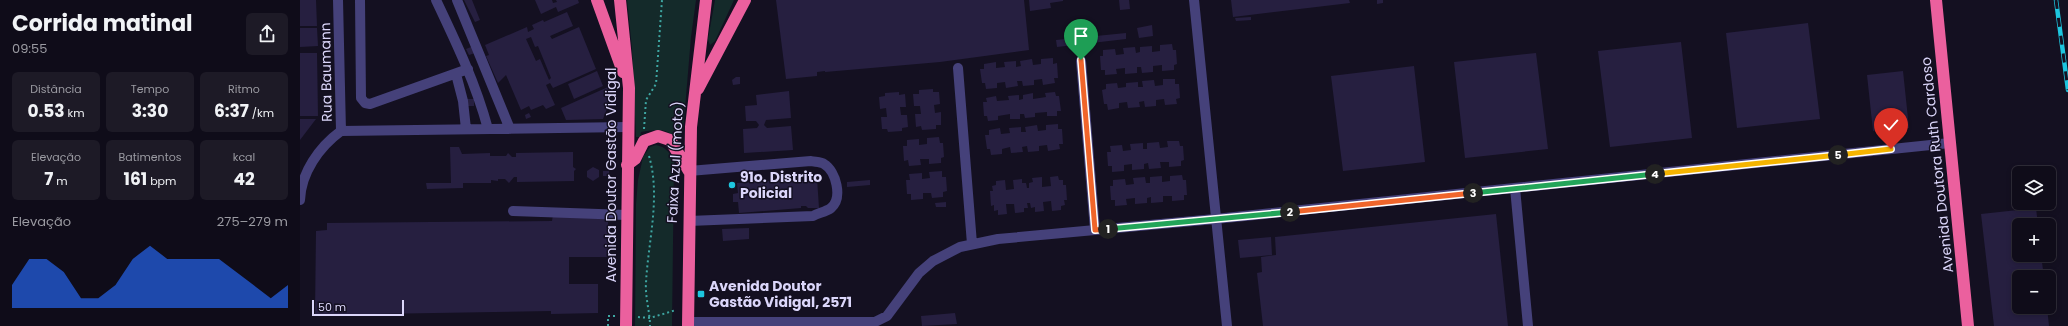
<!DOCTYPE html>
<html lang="pt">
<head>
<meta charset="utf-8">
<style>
	body { margin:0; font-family:Poppins,sans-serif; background:#1d1a26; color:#f1f3f6; height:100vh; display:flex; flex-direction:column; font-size:15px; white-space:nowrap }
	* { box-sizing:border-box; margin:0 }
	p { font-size:13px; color:#9b9ba2 }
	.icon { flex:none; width:22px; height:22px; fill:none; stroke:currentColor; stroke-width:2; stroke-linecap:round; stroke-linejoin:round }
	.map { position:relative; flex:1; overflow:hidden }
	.side { display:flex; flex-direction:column; background:#0f0c19; width:300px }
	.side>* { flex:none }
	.controls { position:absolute; left:1712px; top:166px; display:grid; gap:8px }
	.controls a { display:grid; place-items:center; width:44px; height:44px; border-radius:6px; background:#0f0c19; box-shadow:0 2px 6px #0003,0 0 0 1px #2f2c38; font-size:20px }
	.scale { position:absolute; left:12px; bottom:10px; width:92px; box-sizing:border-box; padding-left:4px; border:2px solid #dbd6fa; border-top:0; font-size:11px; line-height:14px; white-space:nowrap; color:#dbd6fa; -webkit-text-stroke:3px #141021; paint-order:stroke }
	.pin { position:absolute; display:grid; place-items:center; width:34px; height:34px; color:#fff; margin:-41px -17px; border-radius:50% 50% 50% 0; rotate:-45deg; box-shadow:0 0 4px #0007 }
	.pin .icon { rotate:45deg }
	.km { position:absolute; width:20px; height:20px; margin:-10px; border-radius:50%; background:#222; color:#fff; font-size:11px; line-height:20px; text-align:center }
	.round { display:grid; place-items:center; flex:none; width:42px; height:42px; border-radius:6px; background:#1d1a26 }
	.summary { display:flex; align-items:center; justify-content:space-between; height:68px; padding:0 12px }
	h1 { font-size:22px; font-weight:700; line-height:30px }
	.stats { display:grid; grid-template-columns:repeat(3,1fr); gap:6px; height:68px; padding:4px 12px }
	.stats div { display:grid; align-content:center; border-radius:6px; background:#1d1a26; text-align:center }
	.stats b { font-size:17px; font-weight:700 }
	.stats small { font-size:11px; font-weight:400 }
	.stats p { font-size:11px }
	.chart { height:112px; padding:8px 12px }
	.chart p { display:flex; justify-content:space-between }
	.chart svg { width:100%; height:72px; margin-top:4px; fill:#2563eb; opacity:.7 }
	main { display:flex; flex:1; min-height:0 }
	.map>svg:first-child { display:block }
</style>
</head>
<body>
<main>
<section class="side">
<div class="summary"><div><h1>Corrida matinal</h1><p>09:55</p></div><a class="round"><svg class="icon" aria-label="share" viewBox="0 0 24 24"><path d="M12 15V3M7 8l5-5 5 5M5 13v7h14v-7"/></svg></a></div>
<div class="stats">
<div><p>Distância</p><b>0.53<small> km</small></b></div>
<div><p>Tempo</p><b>3:30</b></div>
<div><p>Ritmo</p><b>6:37<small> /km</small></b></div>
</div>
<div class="stats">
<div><p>Elevação</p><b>7<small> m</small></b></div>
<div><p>Batimentos</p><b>161<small> bpm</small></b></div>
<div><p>kcal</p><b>42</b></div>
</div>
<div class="chart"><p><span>Elevação</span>275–279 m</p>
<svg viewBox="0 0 160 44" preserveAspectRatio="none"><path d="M0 44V30L10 14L20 14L30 22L40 38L50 38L60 30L70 14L80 6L90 14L100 14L110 14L120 14L130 22L140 30L150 38L160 30V44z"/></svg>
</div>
</section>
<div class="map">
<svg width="1768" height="326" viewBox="0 0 1768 326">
	<rect width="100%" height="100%" fill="#141021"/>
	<!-- green -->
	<path fill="#142a2a" d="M327,0H396L391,37L383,132L380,136L375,137C365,127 353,130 341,132L340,137H336L332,48Z
		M415,0H434L415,41L410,45L408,39Z
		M356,145C366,147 369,152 374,161L372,326H335L336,204L338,180L343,157L350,147Z"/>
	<!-- building -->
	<path fill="#261f40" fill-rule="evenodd" d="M0,0H16L17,26H0Z
		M164,0H172L180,20L175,22Z
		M235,0H252L253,3L257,2L256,0H278L279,3L258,12L256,7L241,14Z
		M476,0H724L729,50L640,62L525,72V71L517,72V76L486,79Z
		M729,0H763V1L750,3L751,8L730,11Z
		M819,0H829L830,9L820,10Z
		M931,0H1049L1050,3L933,17Z
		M1077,0H1083V3L1077,4Z
		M267,12L273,26L250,36L252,39L279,27L296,69L253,88L250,83L246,85L255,105L246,109L243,105L231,110L229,106L221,110L206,75L198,83L186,56L189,55L185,45L227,27L228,32L234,29L232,25L243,20L244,22ZM231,37L235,47L238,46L251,78L249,80L240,59L236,61L226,39Z
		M951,17V20L936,21L935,18Z
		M1508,23L1520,119L1437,128L1426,33Z
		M852,25L853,36L839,38L837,28Z
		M0,28H17L18,46L0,47Z
		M826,33V39L757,47L756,40Z
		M1381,42L1392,138L1310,147L1298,51Z
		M872,44L873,50H876L877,64L874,65V70L862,71V65L853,66V72L842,73L841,67H837V73L825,74V68L816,69L817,74L805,75V70H801L800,56H803V50L815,49L816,55L824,54L823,48L835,47L836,53L840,52V47L852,46V52L860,51V45Z
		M176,45L175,53L169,55L166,49Z
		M0,53H17L18,116H0Z
		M1236,53L1248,149L1165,158L1154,62Z
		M753,58V64L757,63L758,78H754L755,83L743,85L742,79L734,80V85L723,86L722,81H717L718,86L706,88L705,82L697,83V88L686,89L685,83H682L680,69H684V64L696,62V68L705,67L704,62L716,61V67L721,66L720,61L732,59L733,65L741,64V59Z
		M1114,66L1125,162L1043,171L1031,76Z
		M297,71L303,86L274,99L268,84Z
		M1603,71L1609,128L1573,131L1567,75Z
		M436,77H440V84L433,85L432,80Z
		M863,79H875V84H879L880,98L876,99L877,104L865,105L864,99L856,100V106L845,107L844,101L839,102L840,107L828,108L827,102L819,103V108L808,110L807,104H804L802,90L806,89V84L817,83L818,88L826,87V83L838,82V87H843L842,81L854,80L855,86L863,85Z
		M308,87L310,101L303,119L266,120L261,108Z
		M633,89V92H639L640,104L634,105L635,113L641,112V125H636V129L622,130L621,126L616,127L615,114H621L620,106H614L613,94H619V90Z
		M489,91L491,118L466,120L464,125L467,128L491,126L493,150L444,153L443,129L457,128L459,125L456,121H446L445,106L457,105L456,95Z
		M599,92V95L605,94L606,107H600L601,115H607L608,127L602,128V131L588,132L587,129H582L581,117H587L586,108L580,109L579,97L585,96V93Z
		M755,92L756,96H759L761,111H757V116H747V112L735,113V117L725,118L724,114H720V119H710V114L698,116V120L688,121L687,116H684L683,102H687L686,98L696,96L697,101L709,100L708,96L719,95V100L723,99V95L733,93V99L746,97L745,93Z
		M165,99H174V106H164Z
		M229,113L231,117L226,119L225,115Z
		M0,119H16L0,140Z
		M758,124V129H762L763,144H759L760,149L748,151L747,145L739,146V151L728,152L727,146L722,147L723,152L711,153L710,147L702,149V154L691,155L690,149H687L685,135H689V130L700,128L701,134L710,133L709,128L721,127V132H726L725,127L737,125L738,131L746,130V125Z
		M639,137L640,143H643L644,157L641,158V163L629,164V159H620L621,165L609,166L608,160L604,161L603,146H607V140L619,139V145L627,144V138Z
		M867,141H879L880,146H883L884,160L881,161V166L869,167V162H860L861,168L849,169L848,163L844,164V169L832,170V164L824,165V171L812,172V166H808L807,152H811L810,146L822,145L823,151L831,150L830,144L843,143V149H847V143L859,142L860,148L868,147Z
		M150,147H159L162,154L190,153V156H206L208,153L212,157H216V153L273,152V167L276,169L274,171V181L217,182V177H214L209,183L205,179H198V181L191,180V183H163V188L127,189L126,183H151Z
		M293,167L299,170V177L293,181L287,177V171Z
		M303,171H309V176H303Z
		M642,171V177H646L647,191L643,192V197L632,198L631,193H623V199L611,200V194H607L606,180H610L609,174L622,173V179L630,178L629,172Z
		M882,175L883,180H886L887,195H884V200L872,201V196H863V202L851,203V197L847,198V203L835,204V198L826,199L827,205L815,206V200H811L810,186H813V180L825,179L826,185L834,184L833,178L845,177L846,183H850V177L862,176V182L870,181V176Z
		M758,176L759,180H763V185H766L767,200H764L765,205L761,206V210L752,211L751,201L743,202L744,211L735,212V207L731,208L730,203H727L728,208H724V212L715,213L714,204H706L707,214L698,215V210L694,211V205L691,206L690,191H693L692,186L696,185V181L705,180L706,190L714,189L713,180L722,179V183H726L727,188H729V183L733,182L732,178L742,177V187L751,186L750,177Z
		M506,178H517L519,208H508L506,206H501V208L439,213L438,202H433V194L438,193L437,183L499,179V181H504Z
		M570,180V185L547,187V182Z
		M646,202V207H636L635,203Z
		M1736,208L1738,225H1719V255H1741L1744,277H1719V307H1747L1749,326H1694L1681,214Z
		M271,213V218L308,217V257H269V284H298V313L251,314V311L15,315L16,231L27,230V223L252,221L253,214Z
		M1196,214L1208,326H963L957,273L962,272L961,257L976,255L975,237Z
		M449,228V239L423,241L422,229Z
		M971,237L972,255L940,258L938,240Z
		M655,313L657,324L622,326L621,316Z"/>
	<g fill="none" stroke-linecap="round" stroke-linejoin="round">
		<!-- path -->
		<path stroke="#3ea6a2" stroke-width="2" stroke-dasharray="2 3" stroke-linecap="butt" d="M344,129L346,100L356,84L362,0
			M349,156C361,197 348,242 346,283C345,297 350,312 350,326
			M338,317L350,318L376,310
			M308,326V316H315"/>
		<!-- minor -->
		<path stroke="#45417a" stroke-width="10" d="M38,0L41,131
			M60,0L61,98L65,103L70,104L168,69
			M136,0C156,42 176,84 188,129
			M157,0L210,129
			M894,0L927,326
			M781,61L795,230
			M658,68L672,244
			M156,74L163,101L166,129
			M41,131L327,127
			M1215,188L1228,326
			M0,200C1,173 19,147 41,131
			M213,211L327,215
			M389,221L513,216C518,213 526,212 531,208C543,198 536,171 524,164C521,162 515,162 511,161L389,171
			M388,322H575L587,316L619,273L633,261L660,247L698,239L915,219L1650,143"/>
		<!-- highway -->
		<path stroke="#eb609e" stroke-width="12" d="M297,0L323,72
			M320,0L329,88L326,326
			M1636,0L1668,326
			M398,89L445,0
			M327,165L335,159L344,141L358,136L370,140L389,171
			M388,326L391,127L406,0"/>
		<defs>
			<path id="rail" d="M1756,0L1768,90"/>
		</defs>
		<!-- rail casing -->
		<use href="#rail" stroke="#1dc6df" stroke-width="4.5"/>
		<!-- rail -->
		<use href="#rail" stroke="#141021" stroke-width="3" stroke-dasharray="9" stroke-linecap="butt"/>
	</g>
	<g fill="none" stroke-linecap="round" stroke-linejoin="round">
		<defs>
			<path id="split-1" d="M781,60L795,230L808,229"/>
			<path id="split-2" d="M808,229L990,212"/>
			<path id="split-3" d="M990,212L1173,193"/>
			<path id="split-4" d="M1173,193L1355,174"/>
			<path id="split-5" d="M1355,174L1538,155"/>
			<path id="split-6" d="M1538,155L1591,149"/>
		</defs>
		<!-- split-1 casing -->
		<use href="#split-1" stroke="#fff" stroke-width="8"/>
		<!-- split-2 casing -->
		<use href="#split-2" stroke="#fff" stroke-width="8"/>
		<!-- split-3 casing -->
		<use href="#split-3" stroke="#fff" stroke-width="8"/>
		<!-- split-4 casing -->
		<use href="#split-4" stroke="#fff" stroke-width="8"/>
		<!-- split-5 casing -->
		<use href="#split-5" stroke="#fff" stroke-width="8"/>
		<!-- split-6 casing -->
		<use href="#split-6" stroke="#fff" stroke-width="8"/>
		<!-- split-1 -->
		<use href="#split-1" stroke="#f0652b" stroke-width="5"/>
		<!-- split-2 -->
		<use href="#split-2" stroke="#22a559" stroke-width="5"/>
		<!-- split-3 -->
		<use href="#split-3" stroke="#f0652b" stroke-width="5"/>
		<!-- split-4 -->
		<use href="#split-4" stroke="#22a559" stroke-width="5"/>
		<!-- split-5 -->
		<use href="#split-5" stroke="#f5b400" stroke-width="5"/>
		<!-- split-6 -->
		<use href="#split-6" stroke="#f5b400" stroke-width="5"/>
	</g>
	<!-- markers -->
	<g fill="#1dc6df" stroke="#141021" stroke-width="1.5">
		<circle cx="432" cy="185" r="4"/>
		<rect x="397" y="290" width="8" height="8" rx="2"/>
	</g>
	<g text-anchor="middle" stroke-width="3" stroke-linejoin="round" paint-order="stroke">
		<!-- street labels -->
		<g font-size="14" fill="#dbd6fa" stroke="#141021">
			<text transform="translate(26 72) rotate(-91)" y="5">Rua Baumann</text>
			<text transform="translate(375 162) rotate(-87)" y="5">Faixa Azul (moto)</text>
			<text transform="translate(1637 165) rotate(-96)" y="5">Avenida Doutora Ruth Cardoso</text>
			<text transform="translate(311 175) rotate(-90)" y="5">Avenida Doutor Gastão Vidigal</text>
		</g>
		<!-- poi labels -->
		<g font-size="14" font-weight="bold" fill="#dbd6fa" stroke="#141021" text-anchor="start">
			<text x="440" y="182">91o. Distrito<tspan x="440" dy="16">Policial</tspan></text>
			<text x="409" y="291">Avenida Doutor<tspan x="409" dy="16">Gastão Vidigal, 2571</tspan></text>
		</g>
	</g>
</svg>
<div class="controls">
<a><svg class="icon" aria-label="layers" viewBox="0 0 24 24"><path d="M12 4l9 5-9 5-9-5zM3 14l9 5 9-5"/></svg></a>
<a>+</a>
<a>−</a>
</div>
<div class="scale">50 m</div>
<div class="pin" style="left:781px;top:60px;background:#1e9e55"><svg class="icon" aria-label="arrive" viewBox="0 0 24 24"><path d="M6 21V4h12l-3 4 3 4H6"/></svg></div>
<div class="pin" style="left:1591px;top:149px;background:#d93025"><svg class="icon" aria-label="check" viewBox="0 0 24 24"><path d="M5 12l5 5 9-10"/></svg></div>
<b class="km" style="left:808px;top:229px">1</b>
<b class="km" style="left:990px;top:212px">2</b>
<b class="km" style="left:1173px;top:193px">3</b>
<b class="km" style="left:1355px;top:174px">4</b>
<b class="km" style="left:1538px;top:155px">5</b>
</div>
</main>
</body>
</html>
